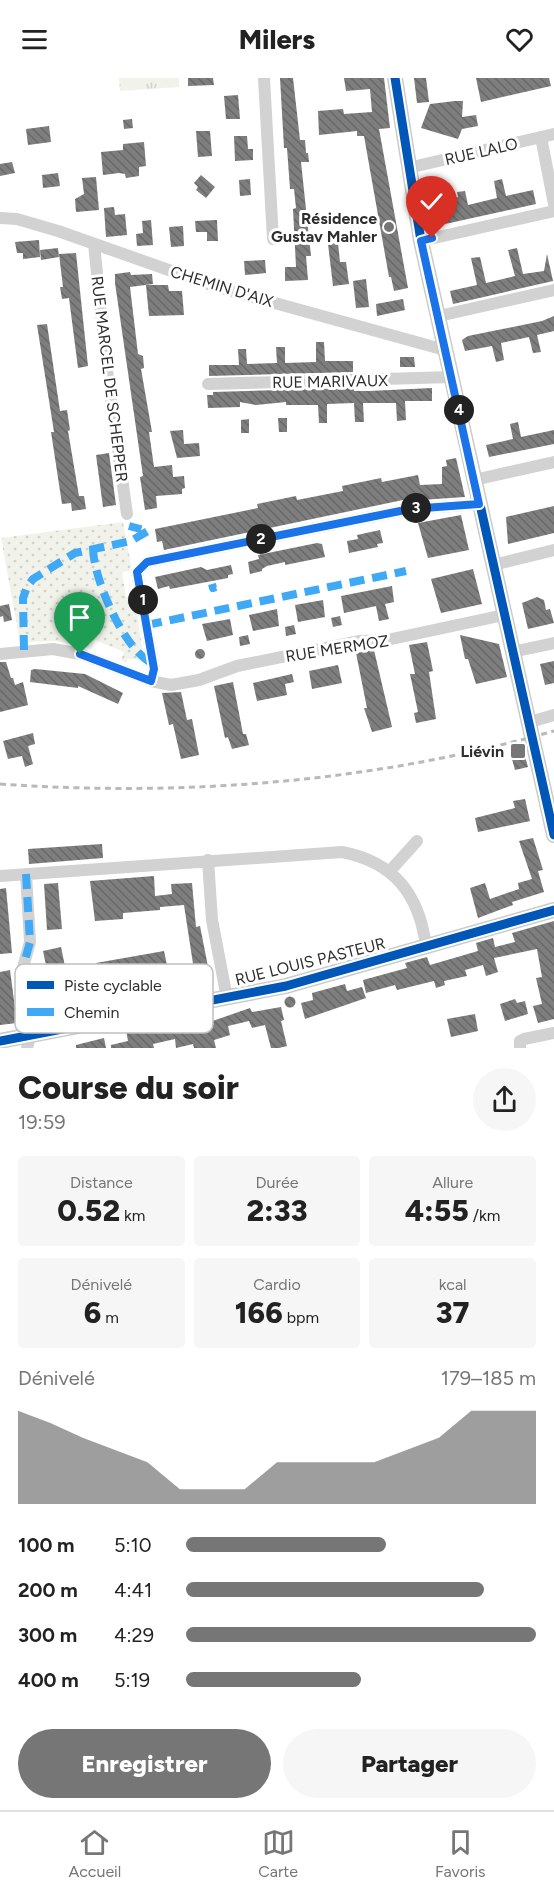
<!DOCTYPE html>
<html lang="fr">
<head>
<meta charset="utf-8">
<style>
	body { margin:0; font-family:Figtree,sans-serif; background:#f6f6f6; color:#222; height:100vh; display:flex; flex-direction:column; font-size:22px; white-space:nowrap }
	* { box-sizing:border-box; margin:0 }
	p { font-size:20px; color:#767676 }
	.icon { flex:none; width:33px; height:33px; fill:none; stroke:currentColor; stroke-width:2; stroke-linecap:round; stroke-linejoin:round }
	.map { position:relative; height:970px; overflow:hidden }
	.sheet { display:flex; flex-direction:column; background:#fff; flex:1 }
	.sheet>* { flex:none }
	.pin { position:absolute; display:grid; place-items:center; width:51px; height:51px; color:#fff; margin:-62px -26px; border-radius:50% 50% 50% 0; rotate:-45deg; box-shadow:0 0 6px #0007 }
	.pin .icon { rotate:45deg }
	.km { position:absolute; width:30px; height:30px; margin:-15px; border-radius:50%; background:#222; color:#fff; font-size:16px; line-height:30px; text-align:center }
	.round { display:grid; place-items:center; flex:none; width:63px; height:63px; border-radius:32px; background:#f6f6f6 }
	.head { display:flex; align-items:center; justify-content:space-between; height:102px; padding:0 18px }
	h1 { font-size:33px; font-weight:800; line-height:45px }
	.stats { display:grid; grid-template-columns:repeat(3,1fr); gap:9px; height:102px; padding:6px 18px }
	.stats div { display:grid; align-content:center; border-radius:6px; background:#f6f6f6; text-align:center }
	.stats b { font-size:30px; font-weight:800 }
	.stats small { font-size:16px; font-weight:400 }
	.stats p { font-size:16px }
	.chart { height:168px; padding:12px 18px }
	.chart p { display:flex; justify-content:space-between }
	.chart svg { width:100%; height:108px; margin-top:6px; fill:#767676; opacity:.7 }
	.button { display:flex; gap:12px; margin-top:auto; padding:12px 18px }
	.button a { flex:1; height:69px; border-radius:36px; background:#767676; color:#fff; font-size:24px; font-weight:800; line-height:69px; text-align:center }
	.button a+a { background:#f6f6f6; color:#222 }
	ul { padding:0 18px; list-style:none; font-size:20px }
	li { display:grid; grid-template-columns:96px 72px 1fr; align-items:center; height:45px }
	li i { height:15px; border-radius:8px; background:#767676 }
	header { display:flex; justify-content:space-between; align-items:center; height:78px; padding:0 18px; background:#fff; font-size:27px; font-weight:800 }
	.tab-bar { display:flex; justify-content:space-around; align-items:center; height:84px; border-top:2px solid #e0e0e0; background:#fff; font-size:16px; color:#767676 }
	.tab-bar a { display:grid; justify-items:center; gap:3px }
	.tab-bar .on { color:#767676 }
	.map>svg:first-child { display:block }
</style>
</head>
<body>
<header><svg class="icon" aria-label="menu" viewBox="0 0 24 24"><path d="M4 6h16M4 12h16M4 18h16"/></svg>Milers<svg class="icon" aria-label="heart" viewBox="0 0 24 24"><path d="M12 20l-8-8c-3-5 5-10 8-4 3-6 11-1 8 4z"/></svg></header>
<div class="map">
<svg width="554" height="970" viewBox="0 0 554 970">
	<defs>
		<pattern id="grass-tufts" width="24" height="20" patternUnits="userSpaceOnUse" patternTransform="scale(1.5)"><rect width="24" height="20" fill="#f1f3eb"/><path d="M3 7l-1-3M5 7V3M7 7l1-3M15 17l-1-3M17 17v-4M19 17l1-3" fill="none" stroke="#cfd1ca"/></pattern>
		<pattern id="park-dots" width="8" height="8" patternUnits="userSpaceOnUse" patternTransform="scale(1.5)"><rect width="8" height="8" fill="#f1f3eb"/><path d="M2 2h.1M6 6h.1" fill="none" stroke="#cfd1ca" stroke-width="1.8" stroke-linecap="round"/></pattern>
		<pattern id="building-back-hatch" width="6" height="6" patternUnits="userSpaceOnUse" patternTransform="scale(1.5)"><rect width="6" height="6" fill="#7e7e7e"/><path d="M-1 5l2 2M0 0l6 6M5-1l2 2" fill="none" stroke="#686868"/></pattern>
	</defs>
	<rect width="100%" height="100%" fill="#fff"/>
	<!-- grass -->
	<path fill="url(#grass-tufts)" d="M119,0H179V9L120,13Z"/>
	<!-- park -->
	<path fill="url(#park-dots)" d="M123,444L131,487L129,493L122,494L126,519L135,522L144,582L128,581L126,585L121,582L124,574L95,562L92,571L57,563L20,564L1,460Z"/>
	<!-- building -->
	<path fill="url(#building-back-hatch)" d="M188,0H213L214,7L188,8Z
		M280,0H293L300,62H305L306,75H308L309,84H301L311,178H306L308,202L285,203V189H296L293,131L296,130L294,111H290L287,70H284Z
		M344,0H384L390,50L379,51L408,210L394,213L391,199H389L364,58H357V53L319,57L318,33L343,31L344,36L372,34L370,11L346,13Z
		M414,0H426L429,24L417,25Z
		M476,0H549L551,8L481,24Z
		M238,17L240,41H226L224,18Z
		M455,23H463L462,39L476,37L478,48L462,51L458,61L421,50L430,26Z
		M132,41L133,50L124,51L123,42Z
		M49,48L51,64L28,67L26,51Z
		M196,53H210L212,78L198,79Z
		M234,58H247L248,71H253V82L235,83Z
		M144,64L146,88L139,89V98L126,100L125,96L119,95L103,97L101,74L123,72V66Z
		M12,84L15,95L0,98V86Z
		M58,95L60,108L43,110L42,97Z
		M201,97L215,109L206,120L196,112L198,109L194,105Z
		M96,99L99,132L76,134L75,121L84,116L82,100Z
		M250,101L251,117L240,118L239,102Z
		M502,101L506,118L533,112L536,126L436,148L432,125L458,119L457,114L465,113L468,127L497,120L494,103Z
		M114,129L115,137L125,136L127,157L106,159L104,130Z
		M151,142L153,167L137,168L136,156L143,155L142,143Z
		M217,142L218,163H207V154H196L195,143Z
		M183,148L184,168L171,169L169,149Z
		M39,162L40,179L23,181V175H17L15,164Z
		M338,165L340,184H346L349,206L333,208L328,166Z
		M58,170L59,179L41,182L40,172Z
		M517,170L523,196L544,193L547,176L553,203L453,226L450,213L477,207L471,180L480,179L486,205L507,200L515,198L508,172Z
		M76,175L88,288L78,290L69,220L62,221L60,209H63L59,176Z
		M265,182L266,195L245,197L244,183Z
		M130,194L131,197L152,196L153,206L130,209L138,276L143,278L144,290L141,291L152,354H149L154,389L172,387L173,399L184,398L185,410L182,411V416L156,418L157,430L145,432L140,399L143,398L115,205V196Z
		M366,201L369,229L356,230L353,203Z
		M146,207H168L169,213H182L184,237L149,238Z
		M403,221L405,232L377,238L376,226Z
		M554,238V253L537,257L541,274L533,275L529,259L501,265L504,282L496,284L492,268L465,273L462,262L468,258L542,243Z
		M47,246L60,333L67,332L70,352L68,353L79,418H84L86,431L72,433L71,425L62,426L51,354H54L37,247Z
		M316,264H324L325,283H353V294L209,298V287H239L238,271H246L247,286L277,285L276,269H285V285L316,284Z
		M400,279H414L415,289H400Z
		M354,310V313H369L432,310V323H405L406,342L397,343L396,325H363L364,344H355L354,325L327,326V345H319L318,327H286V324L256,327L240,324V329L208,330L207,317H213V314Z
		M278,340H287V354H279Z
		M249,341V355H241V342Z
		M518,344L521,359L554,352V366L489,379L486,367L513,361L510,346Z
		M183,352L184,366L199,365L200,378L177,380L170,353Z
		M109,375L116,427L103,429L96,377Z
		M456,380L465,419L421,422L422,418L164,472L162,463L157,464L155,451L258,430L257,426L296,418L297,422L343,413L342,408L381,400L382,404L418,397L420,407L442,406V389L447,388L446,382Z
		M554,428V455L508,466L506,439Z
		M461,437L469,472L428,480L418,445Z
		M380,452L383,465L377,466L378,469L349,475L347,463L358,461L357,457Z
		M317,465L322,466L325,479L285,487V484L267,488L262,491V493L250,496L248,484L259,481L258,477Z
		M231,487L233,496L228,497V500L170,511L169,508L158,511L155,499L201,489L207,492Z
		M473,491L482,526L441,535L431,501Z
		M392,508L394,524L385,526L389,541L379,543L376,528L344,535L341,518Z
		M537,519L544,522L546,532L550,531L554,545L528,551L522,525Z
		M323,522L325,539L298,544L295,527Z
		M9,526L12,542L4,544L3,538L0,539V528Z
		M277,531L279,548L253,553L249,537Z
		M340,538L342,547L333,549L331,540Z
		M230,541L233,557L207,563L202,546Z
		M294,547L296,556L286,558L285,549Z
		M248,557L250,566L240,568L239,559Z
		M460,557L499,566L507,599L476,606L468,581H465Z
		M427,564L433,593L429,594L436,641L416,645L414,635L418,634L410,596H415L409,567Z
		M195 576a5 5 0 1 1 10 0a5 5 0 1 1-10 0Z
		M374,572L392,649L372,654L364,630H367L356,575Z
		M554,583V605L545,607L540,586Z
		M0,584H6L11,600H13L15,607L23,604L28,627L0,634Z
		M338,587L342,605L312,611L309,593Z
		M35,591L85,596L123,615L118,626L78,608V610L30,604L31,592Z
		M292,596L294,604L285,606L287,617L257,623L253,605Z
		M233,604L243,656H246L249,667L232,671L228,659L225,660L214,608Z
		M181,614L187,642L192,641L199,677L181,681L173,646L169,647L162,615Z
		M33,655L35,666L28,668L33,686L25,689L22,678L8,681L3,663Z
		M525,678L528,689L515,692L512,681Z
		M525,721L530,743L478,754L475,740L515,730L513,723Z
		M533,760L543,792L538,793L544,814L512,824L513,827L478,840L470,810L485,805L490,821L519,811L518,805L532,801L519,763Z
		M102,766L103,780L29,786L28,771Z
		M154,798L155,818L172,816L171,806L192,805L196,849L200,848L212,909L197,912L184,827L160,829V832L123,835V841L95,843L90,803Z
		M58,805L62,851L47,852L44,806Z
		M6,810L12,875L0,876V811Z
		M554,843V941L538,945L533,928L542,926L536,900L542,899L537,871L494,880L498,894L486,898L483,887L465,892L467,898L444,903L445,907L436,910L434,903L397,912L395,907L366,915L363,902L407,890L405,885L427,879L430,887L478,873L476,865L493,860L495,869L515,864L512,855Z
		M61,869L73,927L55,930L43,873Z
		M164,873L167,887L99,899L96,885Z
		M10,892L17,945L0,947V894Z
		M345,906L347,913L362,909L366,920L305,941L301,925L313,922L312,915Z
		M284.5 924a5.5 5.5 0 1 1 11 0a5.5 5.5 0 1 1-11 0Z
		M515,921L517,925L525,923L528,936L505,943L500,926Z
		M281,929L284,942L281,943L287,968L279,970H271L265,947L252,950L249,943L228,948L230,957L214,962L216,970H194L193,966L176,970L175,961L153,966L154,970H111V967L128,963L126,952L157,944L158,948L199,938L204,946L250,930L252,934Z
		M475,936L478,953L451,959L447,941Z
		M104,960L106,970H76V967Z"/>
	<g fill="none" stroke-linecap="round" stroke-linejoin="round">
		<!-- street -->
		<path stroke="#d2d2d2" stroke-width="12" d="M264,0L273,161
			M541,59L554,126
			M408,90L554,56
			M0,140L17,141L58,153L217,209L445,272
			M421,163L554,133
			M94,166L107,292L127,436
			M439,238L554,212
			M208,306L452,299
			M474,402L554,384
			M493,487L554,472
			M512,574L554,565
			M0,576L53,571L80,576L151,603L171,607L199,602L237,588L360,563L387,562L504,537
			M151,603L154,591L137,494L147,484L410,431L479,426
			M530,644L554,637
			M208,782L212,842L227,920
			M389,794L417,763
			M26,796L30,864L22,893L30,959L27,970
			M0,798L342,774C394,784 419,816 426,868
			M520,970V963L524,961L554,955"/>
		<!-- secondary -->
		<path stroke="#cbcbcb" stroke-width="16" d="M395,0L421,163L554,757
			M0,963L286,908L554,832"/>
		<!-- rail -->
		<path stroke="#b9b9b9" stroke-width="3" stroke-dasharray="6 4.5" stroke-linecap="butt" d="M0,706C187,719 374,704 554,653"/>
		<!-- quiet -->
		<path stroke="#3fa9f5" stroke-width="8" stroke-dasharray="15 8" stroke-linecap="butt" d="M93,470C93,500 125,575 154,586
			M212,506L213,510L216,509
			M147,547L406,493
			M24,572L23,520L27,509L33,501L75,475L131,463L148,453L129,448
			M26,796L30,864L22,893L30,959"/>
		<defs>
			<path id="cycleway" d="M395,0L421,163L554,757
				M0,963L286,908L554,832"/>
		</defs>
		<!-- cycleway casing -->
		<use href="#cycleway" stroke="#fff" stroke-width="13"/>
		<!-- cycleway -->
		<use href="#cycleway" stroke="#0057b8" stroke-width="9"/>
	</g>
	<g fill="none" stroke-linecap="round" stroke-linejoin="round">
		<defs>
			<path id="route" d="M80,576L151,603L154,591L137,494L147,484L410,431L479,426L421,163L432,160"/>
		</defs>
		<!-- route casing -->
		<use href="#route" stroke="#fff" stroke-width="12"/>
		<!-- route -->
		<use href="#route" stroke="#1a73e8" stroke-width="8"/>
	</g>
	<!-- markers -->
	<g fill="#767676" stroke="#fff" stroke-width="2">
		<circle cx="389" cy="149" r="6"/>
		<rect x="510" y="665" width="16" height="16" rx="3"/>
	</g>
	<g text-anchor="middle" stroke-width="6" stroke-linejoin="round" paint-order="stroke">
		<!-- street labels -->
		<g font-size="16" fill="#2d2d2d" stroke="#fff">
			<text transform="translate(481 73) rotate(-13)" y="6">RUE LALO</text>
			<text transform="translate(222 208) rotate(17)" y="6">CHEMIN D'AIX</text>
			<text transform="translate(110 301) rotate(83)" y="6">RUE MARCEL DE SCHEPPER</text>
			<text transform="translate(330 303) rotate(-1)" y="6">RUE MARIVAUX</text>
			<text transform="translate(337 570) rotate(-9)" y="6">RUE MERMOZ</text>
			<text transform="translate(310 883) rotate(-14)" y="6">RUE LOUIS PASTEUR</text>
		</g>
		<!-- poi labels -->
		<g font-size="16" font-weight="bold" fill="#2d2d2d" stroke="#fff" text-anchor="end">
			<text x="377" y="146">Résidence<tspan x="377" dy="18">Gustav Mahler</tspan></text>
			<text x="504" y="679">Liévin</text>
		</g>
	</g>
	<!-- legend -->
	<rect x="15" y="886" width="198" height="69" rx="9" fill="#fff" stroke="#c0c0c0" stroke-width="1.5"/>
	<rect x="27" y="903" width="27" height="8" fill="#0057b8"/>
	<rect x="27" y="930" width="27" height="8" fill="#3fa9f5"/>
	<g font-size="16" fill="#2d2d2d">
		<text x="64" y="913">Piste cyclable</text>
		<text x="64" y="940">Chemin</text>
	</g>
</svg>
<div class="pin" style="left:80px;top:576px;background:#1e9e55"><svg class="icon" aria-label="arrive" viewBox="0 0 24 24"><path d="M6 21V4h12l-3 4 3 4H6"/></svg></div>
<div class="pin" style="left:432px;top:160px;background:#d93025"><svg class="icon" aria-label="check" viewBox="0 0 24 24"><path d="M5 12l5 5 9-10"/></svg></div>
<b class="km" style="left:143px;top:522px">1</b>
<b class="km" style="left:261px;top:461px">2</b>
<b class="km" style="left:416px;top:430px">3</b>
<b class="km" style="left:459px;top:332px">4</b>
</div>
<section class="sheet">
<div class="head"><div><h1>Course du soir</h1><p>19:59</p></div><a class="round"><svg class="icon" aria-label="share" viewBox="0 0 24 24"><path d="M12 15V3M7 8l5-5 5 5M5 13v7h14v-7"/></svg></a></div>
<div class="stats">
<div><p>Distance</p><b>0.52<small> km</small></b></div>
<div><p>Durée</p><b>2:33</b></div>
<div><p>Allure</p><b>4:55<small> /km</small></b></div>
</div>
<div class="stats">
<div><p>Dénivelé</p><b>6<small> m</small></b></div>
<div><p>Cardio</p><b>166<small> bpm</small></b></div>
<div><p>kcal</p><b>37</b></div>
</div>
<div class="chart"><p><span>Dénivelé</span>179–185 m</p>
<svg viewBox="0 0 160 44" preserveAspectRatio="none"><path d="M0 44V6L10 11L20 17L30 22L40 27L50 38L60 38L70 38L80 27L90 27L100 27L110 27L120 22L130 17L140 6L150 6L160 6V44z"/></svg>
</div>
<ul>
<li><b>100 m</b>5:10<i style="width:57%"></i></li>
<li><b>200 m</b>4:41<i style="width:85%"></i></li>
<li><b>300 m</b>4:29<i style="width:100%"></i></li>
<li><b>400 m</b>5:19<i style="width:50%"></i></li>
</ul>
<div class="button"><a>Enregistrer</a><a>Partager</a></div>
</section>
<nav class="tab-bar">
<a class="on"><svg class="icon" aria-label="home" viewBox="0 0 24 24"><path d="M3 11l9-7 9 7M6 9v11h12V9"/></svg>Accueil</a>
<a><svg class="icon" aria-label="map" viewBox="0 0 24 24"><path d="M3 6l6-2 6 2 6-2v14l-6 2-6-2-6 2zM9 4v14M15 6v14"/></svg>Carte</a>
<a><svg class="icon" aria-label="saved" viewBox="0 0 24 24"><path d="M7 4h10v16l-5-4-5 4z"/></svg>Favoris</a>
</nav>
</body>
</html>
